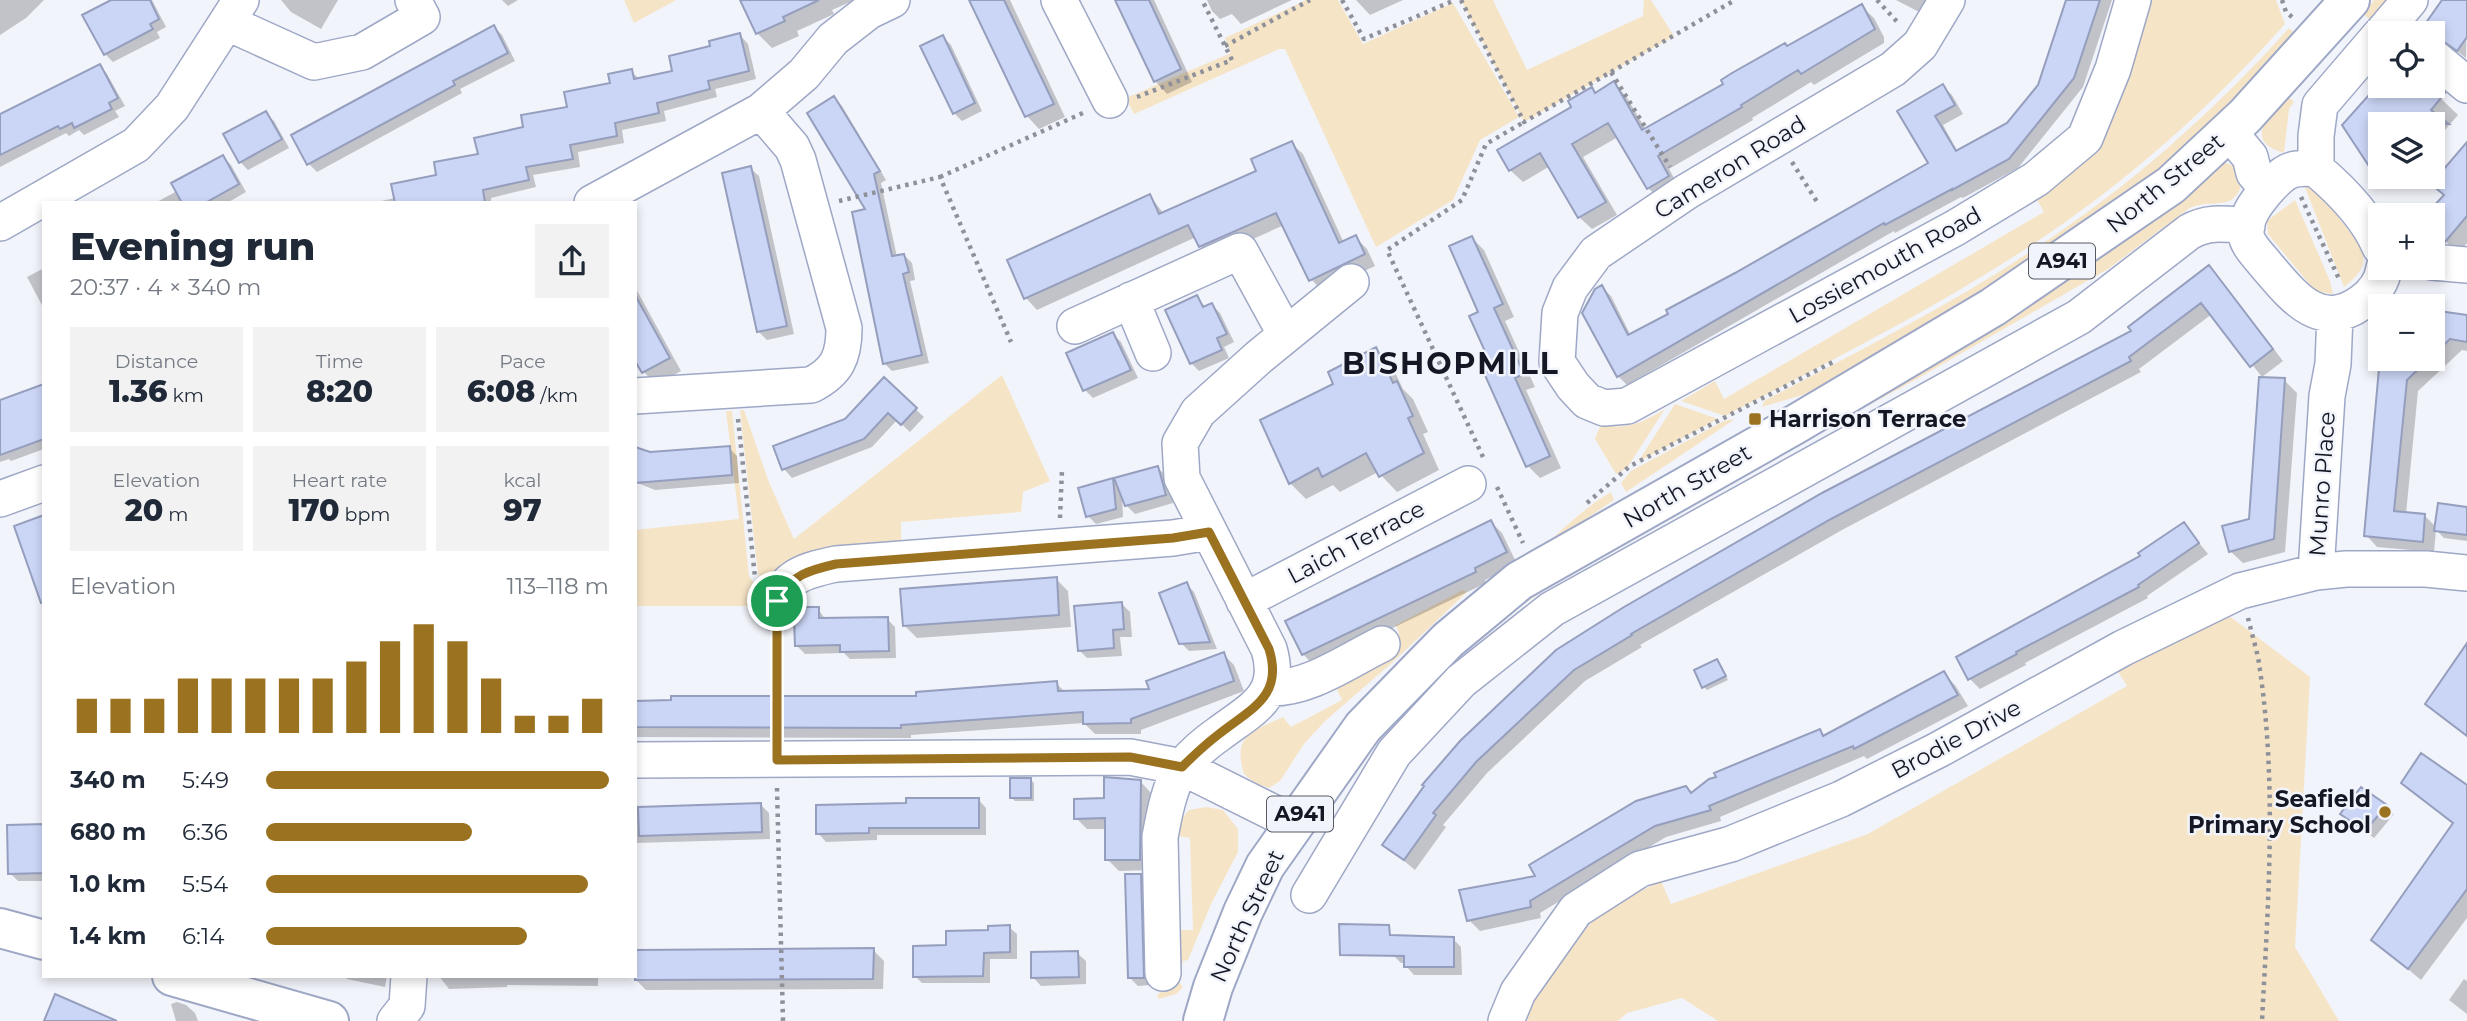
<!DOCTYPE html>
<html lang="en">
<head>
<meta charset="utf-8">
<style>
	body { margin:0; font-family:Montserrat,sans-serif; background:#f2f2f3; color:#1f2937; height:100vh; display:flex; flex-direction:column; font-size:26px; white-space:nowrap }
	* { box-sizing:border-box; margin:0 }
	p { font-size:23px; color:#747a83 }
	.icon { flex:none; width:38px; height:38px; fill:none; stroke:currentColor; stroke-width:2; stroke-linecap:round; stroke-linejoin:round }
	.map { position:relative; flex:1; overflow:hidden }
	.drawer { position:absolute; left:42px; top:201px; width:595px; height:777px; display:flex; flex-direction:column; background:#fff; border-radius:0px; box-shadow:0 4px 10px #0003 }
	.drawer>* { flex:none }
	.buttons { position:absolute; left:2368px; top:21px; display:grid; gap:14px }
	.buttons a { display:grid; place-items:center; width:77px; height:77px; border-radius:0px; background:#fff; box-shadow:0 4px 10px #0003; font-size:35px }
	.pin { position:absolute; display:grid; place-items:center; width:60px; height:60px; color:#fff; margin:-30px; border:4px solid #fff; border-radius:50%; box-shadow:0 2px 7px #0007 }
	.round { display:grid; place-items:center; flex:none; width:74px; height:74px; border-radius:0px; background:#f2f2f3 }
	.summary { display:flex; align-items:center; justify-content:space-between; height:119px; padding:0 28px }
	h1 { font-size:38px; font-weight:800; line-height:52px }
	.figures { display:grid; grid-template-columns:repeat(3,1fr); gap:10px; height:119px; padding:7px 28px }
	.figures div { display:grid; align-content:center; border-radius:0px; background:#f2f2f3; text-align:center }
	.figures b { font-size:30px; font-weight:800 }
	.figures small { font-size:19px; font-weight:400 }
	.figures p { font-size:19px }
	.chart { height:196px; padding:14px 28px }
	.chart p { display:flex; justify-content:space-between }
	.chart svg { width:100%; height:126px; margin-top:7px; stroke:#9b7320; stroke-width:6 }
	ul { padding:0 28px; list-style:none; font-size:23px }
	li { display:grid; grid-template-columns:112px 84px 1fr; align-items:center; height:52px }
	li i { height:18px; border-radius:9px; background:#9b7320 }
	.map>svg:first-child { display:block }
</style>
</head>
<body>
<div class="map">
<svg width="2467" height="1021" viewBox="0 0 2467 1021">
	<rect width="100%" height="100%" fill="#f2f4fb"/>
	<!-- green -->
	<path fill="#f6e4c6" d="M624,0H676L634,23Z
		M1306,0H1338L1363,44L1453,3L1519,117L1480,140L1453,200L1376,247L1285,49H1279L1134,114L1126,98L1231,53L1225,38Z
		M1461,0H1493L1527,70L1643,16L1644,0H1651L1674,36L1524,122Z
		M2149,0H2276L2285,24C2210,108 2125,184 2030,246C1933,310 1828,362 1725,416L1681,401L1715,381L1724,399L2044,212L2035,196Z
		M2374,0H2386L2371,20L2364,15Z
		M2289,28L2298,36L2140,194L1829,387L1762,407L1764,401C1855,353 1947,307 2033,250C2128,188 2214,112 2289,28Z
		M2289,97L2294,102L2289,109L2284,153C2241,141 2270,114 2289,97Z
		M2221,161L2236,167L2242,181C2236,214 2210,197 2188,209L2108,269L1915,380L1660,518L1558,581L1519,607L1487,634L1532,585Z
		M2304,185L2318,191L2360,245C2368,265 2360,274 2344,287Z
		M2295,200L2330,281L2333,294L2320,292L2311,286L2268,234L2267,221Z
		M1002,375L1050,481L1023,492L1021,512L901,522V548L771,593L758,574L740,410H744L768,480L794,539Z
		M1675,404L1718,419L1638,462Z
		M1665,409L1627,468L1616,474L1595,439L1601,424C1625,431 1644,422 1665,409Z
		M726,411H732L749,576L768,606H635V530L739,519Z
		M1735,419L1626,492L1621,483L1631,471L1724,421Z
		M1611,492L1614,500L1552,542V539C1570,522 1589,505 1611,492Z
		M1463,590L1467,592L1394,661L1324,722L1304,744L1280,781L1269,788L1255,783L1244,774C1232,735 1253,731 1283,717L1291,727L1342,700L1334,683L1367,671L1399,633L1396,625Z
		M2228,615L2310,677L2295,947L2339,1021H1718L1682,998L1627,1013L1618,1021H1527L1535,997L1571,944L1593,921L1612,905L1661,881L1671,904L1868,834L2127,686L2112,662Z
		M1206,807L1223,810L1238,829V852L1212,902L1188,960L1183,961L1178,981L1183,987L1176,994L1159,999L1157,995L1169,986L1174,930H1193L1190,838L1179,836V822L1189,810Z"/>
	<!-- shadow -->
	<path fill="#0003" d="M0,0H44L26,18L0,35Z
		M115,0H152L166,27L157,32L160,38L113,62L105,54Z
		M281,0H338L321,29L291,12Z
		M502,0H518L508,6Z
		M742,0H855L832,10L834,14L797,31L799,36L772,48L757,33Z
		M971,0H1010L1065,117L1039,129L1027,116Z
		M1117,0H1154L1192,82L1167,94L1155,81Z
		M1207,0H1292L1241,24L1232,14L1220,19L1212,11Z
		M1356,0H1403L1370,15Z
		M1896,0H1927L1921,13Z
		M2068,0H2112L2083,87L2018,168L1963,198L1961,197L1895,233L1894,231L1627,385L1618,376L1584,313L1596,290L1602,287L1611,296L1631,336L1931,164L1900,111L1943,86L1952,95L1963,114L1943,125L1958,152L2008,124L2039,85Z
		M2445,0H2467L2466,58L2425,27Z
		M1861,6L1874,18L1884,37V43L1814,85L1811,82L1752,118L1753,120L1669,169L1680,189L1661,200L1648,188L1618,137L1583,157L1617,215L1592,229L1579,217L1550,166L1523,182L1510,170L1591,89L1596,94L1614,84L1626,96L1646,130Z
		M494,27L502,35L515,61L460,89L462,93L317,172L309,164Z
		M740,35L748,44L756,79L715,89L717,97L664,111L666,121L622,130L624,143L578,152L580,167L533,175L536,187L491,198V203H372L395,198L480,156L525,128L569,108L612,85L631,71L639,79L674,72L712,47Z
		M943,37L951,45L982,111L962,121L954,113Z
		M100,66L107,74L125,106L115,111L119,117L84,135L79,130L69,136L66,133L0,167V116Z
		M2380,85L2428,86L2458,115L2432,145V124H2380V175L2344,125Z
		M834,98L842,106L886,180L881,183L897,257L904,255L912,263L915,280L910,281L929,363L892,371L884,363L868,210Z
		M265,113L274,121L289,148L248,170L240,162Z
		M1291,143L1303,154L1344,243L1355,237L1367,249L1375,266L1322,291L1311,279L1284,225L1211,258L1200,246L1196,237L1037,310L1026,298L1150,196L1164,214L1259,172Z
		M223,157L231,165L246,192L227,203H155L177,191Z
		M2467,162V243L2459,253L2432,230V215H2429L2445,196Z
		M750,168L759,176L794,334L767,340L759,332Z
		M1472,238L1484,250L1514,317L1505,321L1535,387L1526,390L1561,468L1540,478L1528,466L1496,370L1481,312Z
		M44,268V309L27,277Z
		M2209,268L2220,279L2283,361L2262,377L2212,314L2139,369L2141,372L1842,530L1640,645L1642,647L1585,681L1487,773L1443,825L1446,827L1415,870L1385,845L1557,652L2134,332Z
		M635,287L681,371L656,385L644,372L635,357Z
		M1197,297L1206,308L1212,305L1220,313L1234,342L1224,347L1229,358L1199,371L1191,363Z
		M2432,317H2467V351L2462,350L2418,391L2406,514L2425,516L2437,528L2467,509V541L2444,538L2436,530L2434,552L2377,547L2366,535L2380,369L2391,359H2432Z
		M1113,334L1121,342L1138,378L1093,398L1085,390L1068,354Z
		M1376,349L1392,366L1403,389L1413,399L1428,432L1423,434L1439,470L1397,492L1378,472L1340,492L1333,485L1306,499L1290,483Z
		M884,380L924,417L910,432L897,420L872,447L792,478L784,469L775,447L846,420Z
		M2284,380L2297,393L2285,552L2243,563L2230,551L2250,520Z
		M44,385V449L11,461L9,459L0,462V402Z
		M729,448L737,456L739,483L655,490L635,482L650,454Z
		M1158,468L1166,476L1173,503L1135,514L1126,505L1122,496L1123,517L1096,524L1088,516L1113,480L1118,486Z
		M1491,522L1502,533L1517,564L1485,580L1486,583L1314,666L1303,654Z
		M2184,524L2208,554L2147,596L2148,598L2025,663L2026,665L1980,689L1970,679L2143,557Z
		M1056,579L1068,591L1071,627L917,638L905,626Z
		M1186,584L1194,592L1217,649L1189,651L1181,643Z
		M1122,604L1130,612L1132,637H1120L1122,656L1087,658L1079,650Z
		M818,609L826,620L887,619L895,627L896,658L850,659L844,653L805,654L796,645Z
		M1223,654L1234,665L1244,691L1141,730V734H1095L1084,723L911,735V738L635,737V703L918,698L1056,683L1066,693L1152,691Z
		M2467,664V737L2427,704Z
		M1720,665L1728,680L1707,690L1704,687Z
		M1944,674L1955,685L1968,706L1867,759L1864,756L1720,817L1721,821L1666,837L1540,913L1541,918L1480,931L1469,920L1538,877L1718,778L1820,731L1826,737Z
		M1030,779L1034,783V801H1015L1012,798Z
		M1140,781L1151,793V870L1119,871L1107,859V829H1087L1076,818Z
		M2403,782L2467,787V918L2421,980L2373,940L2454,825Z
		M978,799L986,808V835H877V840L826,842L818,833L907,805Z
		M761,805L769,813L770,839L635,843V808Z
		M2386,807L2394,814L2374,838L2342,814Z
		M44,826V881H18L10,873Z
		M1140,876L1148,884L1151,985L1138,986L1129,977Z
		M1009,927L1017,934V959H990V983H922L915,976L948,947Z
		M1453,939L1461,947L1462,975H1414L1406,966V963H1401L1393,955Z
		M873,950L884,961L883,989L646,990L635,979Z
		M1077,953L1086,961V984L1041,986L1033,977Z
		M345,976H387L385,987L347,979Z
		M439,976H598V986L507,985V987L449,989Z
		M2464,979L2467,981V1014L2449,1000Z
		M177,1002L186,1005L195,1013L198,1021H176L171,1004Z"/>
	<!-- building -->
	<path fill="#cbd5f5" stroke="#959ebd" stroke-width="2" d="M111,0H150L159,19L150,24L153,29L104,55L82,15Z
		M740,0H819L783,17L785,21L756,34Z
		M969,0H1004L1054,104L1025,117Z
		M1115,0H1149L1181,69L1154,82Z
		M2066,0H2100L2074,78L2009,159L1952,190V189L1885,225L1884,223L1617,377L1582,313L1595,289L1602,285L1628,335L1668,314L1666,310L1735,273L1928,163L1897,111L1943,84L1955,105L1935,116L1956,151L2007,123L2038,85Z
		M2442,0H2467V37L2457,51L2423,27Z
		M1862,4L1875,29L1801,74L1798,70L1741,105L1742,107L1658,156L1669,176L1647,189L1608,123L1572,144L1606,202L1578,218L1540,153L1509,171L1497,150L1571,107L1568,101L1592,87L1595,93L1614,81L1642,130L1723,84L1721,80L1732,73L1785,43L1787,46Z
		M494,25L508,53L453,81L455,85L307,165L291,135Z
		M740,33L749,71L708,81L710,89L657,103L659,113L615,123L617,136L570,145L573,159L526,167L529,180L483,190L485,203H395L391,184L436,175L434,162L478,154L474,138L523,127L521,115L567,107L564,92L610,83L608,74L632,69L634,79L672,71L669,56L710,46L709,41Z
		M943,35L975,103L953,114L920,46Z
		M100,64L118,98L109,103L112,109L74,128L72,123L60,129L58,126L0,155V114Z
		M2377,86H2436L2445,93L2431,110L2449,124H2380V183L2342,125Z
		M834,96L880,171L874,174L892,256L904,254L909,272L903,274L922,355L883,364L852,212L865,209L807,113Z
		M266,111L282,139L239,163L223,134Z
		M1292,141L1339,243L1356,235L1365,254L1309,281L1276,213L1199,247L1188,225L1024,299L1007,260L1150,194L1159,214L1256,171L1251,159Z
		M2467,142V216L2445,242L2432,231V208L2444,195L2431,184Z
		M223,155L239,184L205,203H182L171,183Z
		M751,166L787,326L757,332L722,173Z
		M1472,236L1503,304L1494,308L1524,374L1515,378L1550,456L1526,467L1484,373L1493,369L1469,316L1478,312L1449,246Z
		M2209,265L2273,349L2250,367L2201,303L2129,357L2131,361L1831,519L1631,634L1632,635L1574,670L1476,762L1433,813L1436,815L1404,860L1382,845L1424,786L1422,785L1460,741L1556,650L1624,607L1822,493L2131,331L2128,327Z
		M635,295L670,358L642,373L635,361Z
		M1197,295L1203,307L1212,303L1227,334L1217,338L1222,350L1190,364L1165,310Z
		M2432,310L2467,315V342L2450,339L2432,356Z
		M1113,332L1131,370L1083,391L1066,353Z
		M1376,347L1393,383L1397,381L1413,416L1408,418L1424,453L1379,477L1366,453L1322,477L1318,468L1289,484L1260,420L1333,384L1328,372Z
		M2388,359H2429L2407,380L2394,511L2425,514L2423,542L2364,536L2379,368Z
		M884,377L917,408L901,425L888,413L864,439L782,470L773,446L845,419Z
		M2259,377L2285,378L2274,539L2229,552L2222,526L2249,519Z
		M44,384V439L0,455V400Z
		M730,446L732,475L635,483V447L650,452Z
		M1158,466L1166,495L1125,506L1114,478Z
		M1113,478L1116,509L1086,517L1078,488Z
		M2438,503L2467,507V535L2434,531Z
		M44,515V602L41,603L14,526Z
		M1491,520L1507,552L1475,568L1476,572L1302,655L1285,621Z
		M2184,522L2199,543L2138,585L2139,587L2016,652L2017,654L1968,680L1956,657L2140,556L2138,553Z
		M1057,577L1059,615L903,626L900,589Z
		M1187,582L1210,642L1179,644L1159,593Z
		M1122,602L1124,629L1113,630L1114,648L1078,651L1074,606Z
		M797,607H819V618L888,617L889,651L840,652V645L795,646L794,620Z
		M2467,643V736L2425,704Z
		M1224,652L1234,681L1131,719V723L1083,724V712L901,725V728L635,727V701L671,700V696H916V692L1057,681L1058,691L1149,689L1146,681Z
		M1717,659L1726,676L1702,688L1694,670Z
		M1944,671L1958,695L1854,749L1853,746L1709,806L1711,810L1655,826L1530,901L1531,907L1467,921L1459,890L1535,876L1529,865L1636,801L1686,786L1691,793L1709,779L1716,777L1714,773L1820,729L1823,736Z
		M2421,753L2467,785V889L2408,969L2371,940L2453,823L2401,783Z
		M1104,777L1141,780L1140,860H1105V818L1074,819V799L1104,798Z
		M1010,778H1031V798H1010Z
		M2361,787L2387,805L2365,831L2340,814Z
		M906,798H979V828H869V833L816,834V805L906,803Z
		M761,803L762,832L639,836L638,807Z
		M44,824V873L8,874L7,825Z
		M1125,874H1141L1144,978H1128Z
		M1339,924L1389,925L1390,935L1454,937V967H1404V956L1340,955Z
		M1010,925V952L984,953L983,976L913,977V946L946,945V931L988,930V926Z
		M874,948L873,979L635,980V950Z
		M1078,951L1079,977L1031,978V952Z
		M55,994L117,1021H44Z"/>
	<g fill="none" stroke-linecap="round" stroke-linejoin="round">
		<defs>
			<path id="minor" d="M1059,0L1110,100
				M1947,0L1920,45L1893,69L1686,192L1596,253L1570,288L1560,313L1557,362L1573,386L1587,401L1604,408L1627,406L1955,228L2036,179L2085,138L2113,69L2133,0
				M228,23L314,62L362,52L422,17L413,0
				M2382,33L2410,0
				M2432,56L2467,85
				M2229,132L2250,157L2254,173L2268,189
				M2316,169C2290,166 2283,172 2266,191C2256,203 2245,217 2246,234C2247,245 2259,256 2266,265C2292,295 2319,333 2362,302C2374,293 2382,283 2384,268
				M2316,169V136L2320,105L2380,35
				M2316,169C2341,190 2367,216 2380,247
				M592,203L761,111L804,74L833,39L869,11L892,0
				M0,223L136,145L172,107L241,0
				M2432,262L2467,265
				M1131,300L1153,353
				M1075,326L1240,251L1286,335
				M635,396L811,385C837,372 844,357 844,328L798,160L792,147L761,111
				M0,499L44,483
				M2316,572L2327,396L2333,364L2335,314
				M1244,601L1468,484
				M776,613C779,576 807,570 836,564L1173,538L1209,532
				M1270,688C1309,689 1347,661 1382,644
				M635,760L1130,757L1182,767L1294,823
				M1309,895L1394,753L1461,681L1552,609L2079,317L2189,232C2208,221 2225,224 2247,226
				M1163,973L1160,837C1164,815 1170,782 1184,765C1194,753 1207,742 1220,733C1252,709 1283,696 1269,649L1182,478L1180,443L1198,412L1259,357L1351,282
				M395,1021L407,1006L409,976
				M1506,1021L1518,992L1576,910L1640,869L1731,844L1841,799L1938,750L2123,648L2240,591L2316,572L2346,569H2426L2467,573"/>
			<path id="major" d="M0,928L44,940
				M172,976L329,1021
				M1203,1021L1213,987L1243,912L1265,866L1363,727L1448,640L1519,581L1796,424L1993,307L2171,185L2245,116L2350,0"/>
		</defs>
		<!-- minor casing -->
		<use href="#minor" stroke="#9ea8c6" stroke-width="38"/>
		<!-- major casing -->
		<use href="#major" stroke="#9ea8c6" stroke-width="42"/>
		<!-- path -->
		<path stroke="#8e909a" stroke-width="4.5" stroke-dasharray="3.5 5" stroke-linecap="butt" d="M1342,0L1364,39L1455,0
			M1461,0L1524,122L1611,72L1670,167
			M1877,0L1900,25
			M2282,0L2286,12L2292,17
			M1225,46L1310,0
			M1611,72L1735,0
			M1137,97L1232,60L1202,0
			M1792,162L1819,205
			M940,177L1083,113
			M2301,197L2340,281
			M839,201L940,177L1011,342
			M738,419L755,577
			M1483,457L1387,250L1462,200L1486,144L1524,122
			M1497,487L1523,543
			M1587,503L1630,466L1833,362
			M1060,518L1062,470
			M2248,618C2252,635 2258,653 2260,670C2277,787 2268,904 2262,1021
			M776,641L777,731
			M777,788L783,1021"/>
		<!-- minor -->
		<use href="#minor" stroke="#fff" stroke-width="35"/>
		<!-- major -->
		<use href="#major" stroke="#fff" stroke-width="38"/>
	</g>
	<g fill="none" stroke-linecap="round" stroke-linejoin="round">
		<defs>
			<path id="route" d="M1209,532L1269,649C1284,697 1250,709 1219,734C1206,744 1194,755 1182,767L1130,757L777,760V601C790,575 810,570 836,564L1173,538Z"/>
		</defs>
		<!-- route casing -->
		<use href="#route" stroke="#fff" stroke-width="14"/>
		<!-- route -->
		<use href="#route" stroke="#9b7320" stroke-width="9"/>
	</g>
	<!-- markers -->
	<g fill="#9b7320" stroke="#f2f4fb" stroke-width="2.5">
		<rect x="1748" y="412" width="14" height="14" rx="3.5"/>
		<circle cx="2385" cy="812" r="7"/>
	</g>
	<g text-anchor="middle" stroke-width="5" stroke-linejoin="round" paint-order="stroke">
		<!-- shield labels -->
		<g fill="#f2f4fb" stroke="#575a64" stroke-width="2">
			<rect x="2029" y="243.5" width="66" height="35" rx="5"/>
			<rect x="1267" y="796.5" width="66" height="35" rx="5"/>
		</g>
		<g font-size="21" font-weight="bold" fill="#151824">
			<text x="2062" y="268">A941</text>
			<text x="1300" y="821">A941</text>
		</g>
		<!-- street labels -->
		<g font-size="23" fill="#151824" stroke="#f2f4fb">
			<text transform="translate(1730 167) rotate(-32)" y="8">Cameron Road</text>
			<text transform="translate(2165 183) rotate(-39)" y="8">North Street</text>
			<text transform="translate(1885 265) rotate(-29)" y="8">Lossiemouth Road</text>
			<text transform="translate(2322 484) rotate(-86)" y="8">Munro Place</text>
			<text transform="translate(1687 486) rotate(-30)" y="8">North Street</text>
			<text transform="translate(1356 542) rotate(-28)" y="8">Laich Terrace</text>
			<text transform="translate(1956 739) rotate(-28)" y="8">Brodie Drive</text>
			<text transform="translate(1247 916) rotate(-65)" y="8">North Street</text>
		</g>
		<!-- poi labels -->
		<g font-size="23" font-weight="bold" fill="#151824" stroke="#f2f4fb" text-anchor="start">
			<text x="1769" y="427">Harrison Terrace</text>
			<text x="2371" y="807" text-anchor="end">Seafield<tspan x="2371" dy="26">Primary School</tspan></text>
		</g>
		<!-- district labels -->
		<g font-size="30" font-weight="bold" letter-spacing="2" fill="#151824" stroke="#f2f4fb">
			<text x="1451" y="374">BISHOPMILL</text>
		</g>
	</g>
</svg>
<div class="buttons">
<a><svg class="icon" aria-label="locate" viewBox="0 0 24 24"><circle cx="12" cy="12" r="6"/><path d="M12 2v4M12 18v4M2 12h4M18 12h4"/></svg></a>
<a><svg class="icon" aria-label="layers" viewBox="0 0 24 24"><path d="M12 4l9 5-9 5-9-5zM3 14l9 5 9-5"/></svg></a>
<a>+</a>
<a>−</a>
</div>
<div class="pin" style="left:777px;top:601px;background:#1e9e55"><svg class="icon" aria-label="arrive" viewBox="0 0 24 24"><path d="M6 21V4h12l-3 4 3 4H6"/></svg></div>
<section class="drawer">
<div class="summary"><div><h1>Evening run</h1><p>20:37 · 4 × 340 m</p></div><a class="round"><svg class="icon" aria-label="share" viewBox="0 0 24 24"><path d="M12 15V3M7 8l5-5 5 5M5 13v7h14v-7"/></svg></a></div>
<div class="figures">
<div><p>Distance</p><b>1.36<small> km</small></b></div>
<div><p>Time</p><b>8:20</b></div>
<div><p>Pace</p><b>6:08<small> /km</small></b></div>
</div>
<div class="figures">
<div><p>Elevation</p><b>20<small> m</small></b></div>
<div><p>Heart rate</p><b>170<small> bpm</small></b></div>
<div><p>kcal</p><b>97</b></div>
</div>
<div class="chart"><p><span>Elevation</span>113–118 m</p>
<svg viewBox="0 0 160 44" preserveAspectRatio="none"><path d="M5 44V32M15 44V32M25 44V32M35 44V25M45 44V25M55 44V25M65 44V25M75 44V25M85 44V19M95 44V12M105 44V6M115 44V12M125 44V25M135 44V38M145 44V38M155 44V32"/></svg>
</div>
<ul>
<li><b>340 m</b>5:49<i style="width:100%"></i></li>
<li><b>680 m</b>6:36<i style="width:60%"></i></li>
<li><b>1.0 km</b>5:54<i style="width:94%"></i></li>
<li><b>1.4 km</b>6:14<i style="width:76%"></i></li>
</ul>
</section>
</div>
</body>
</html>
